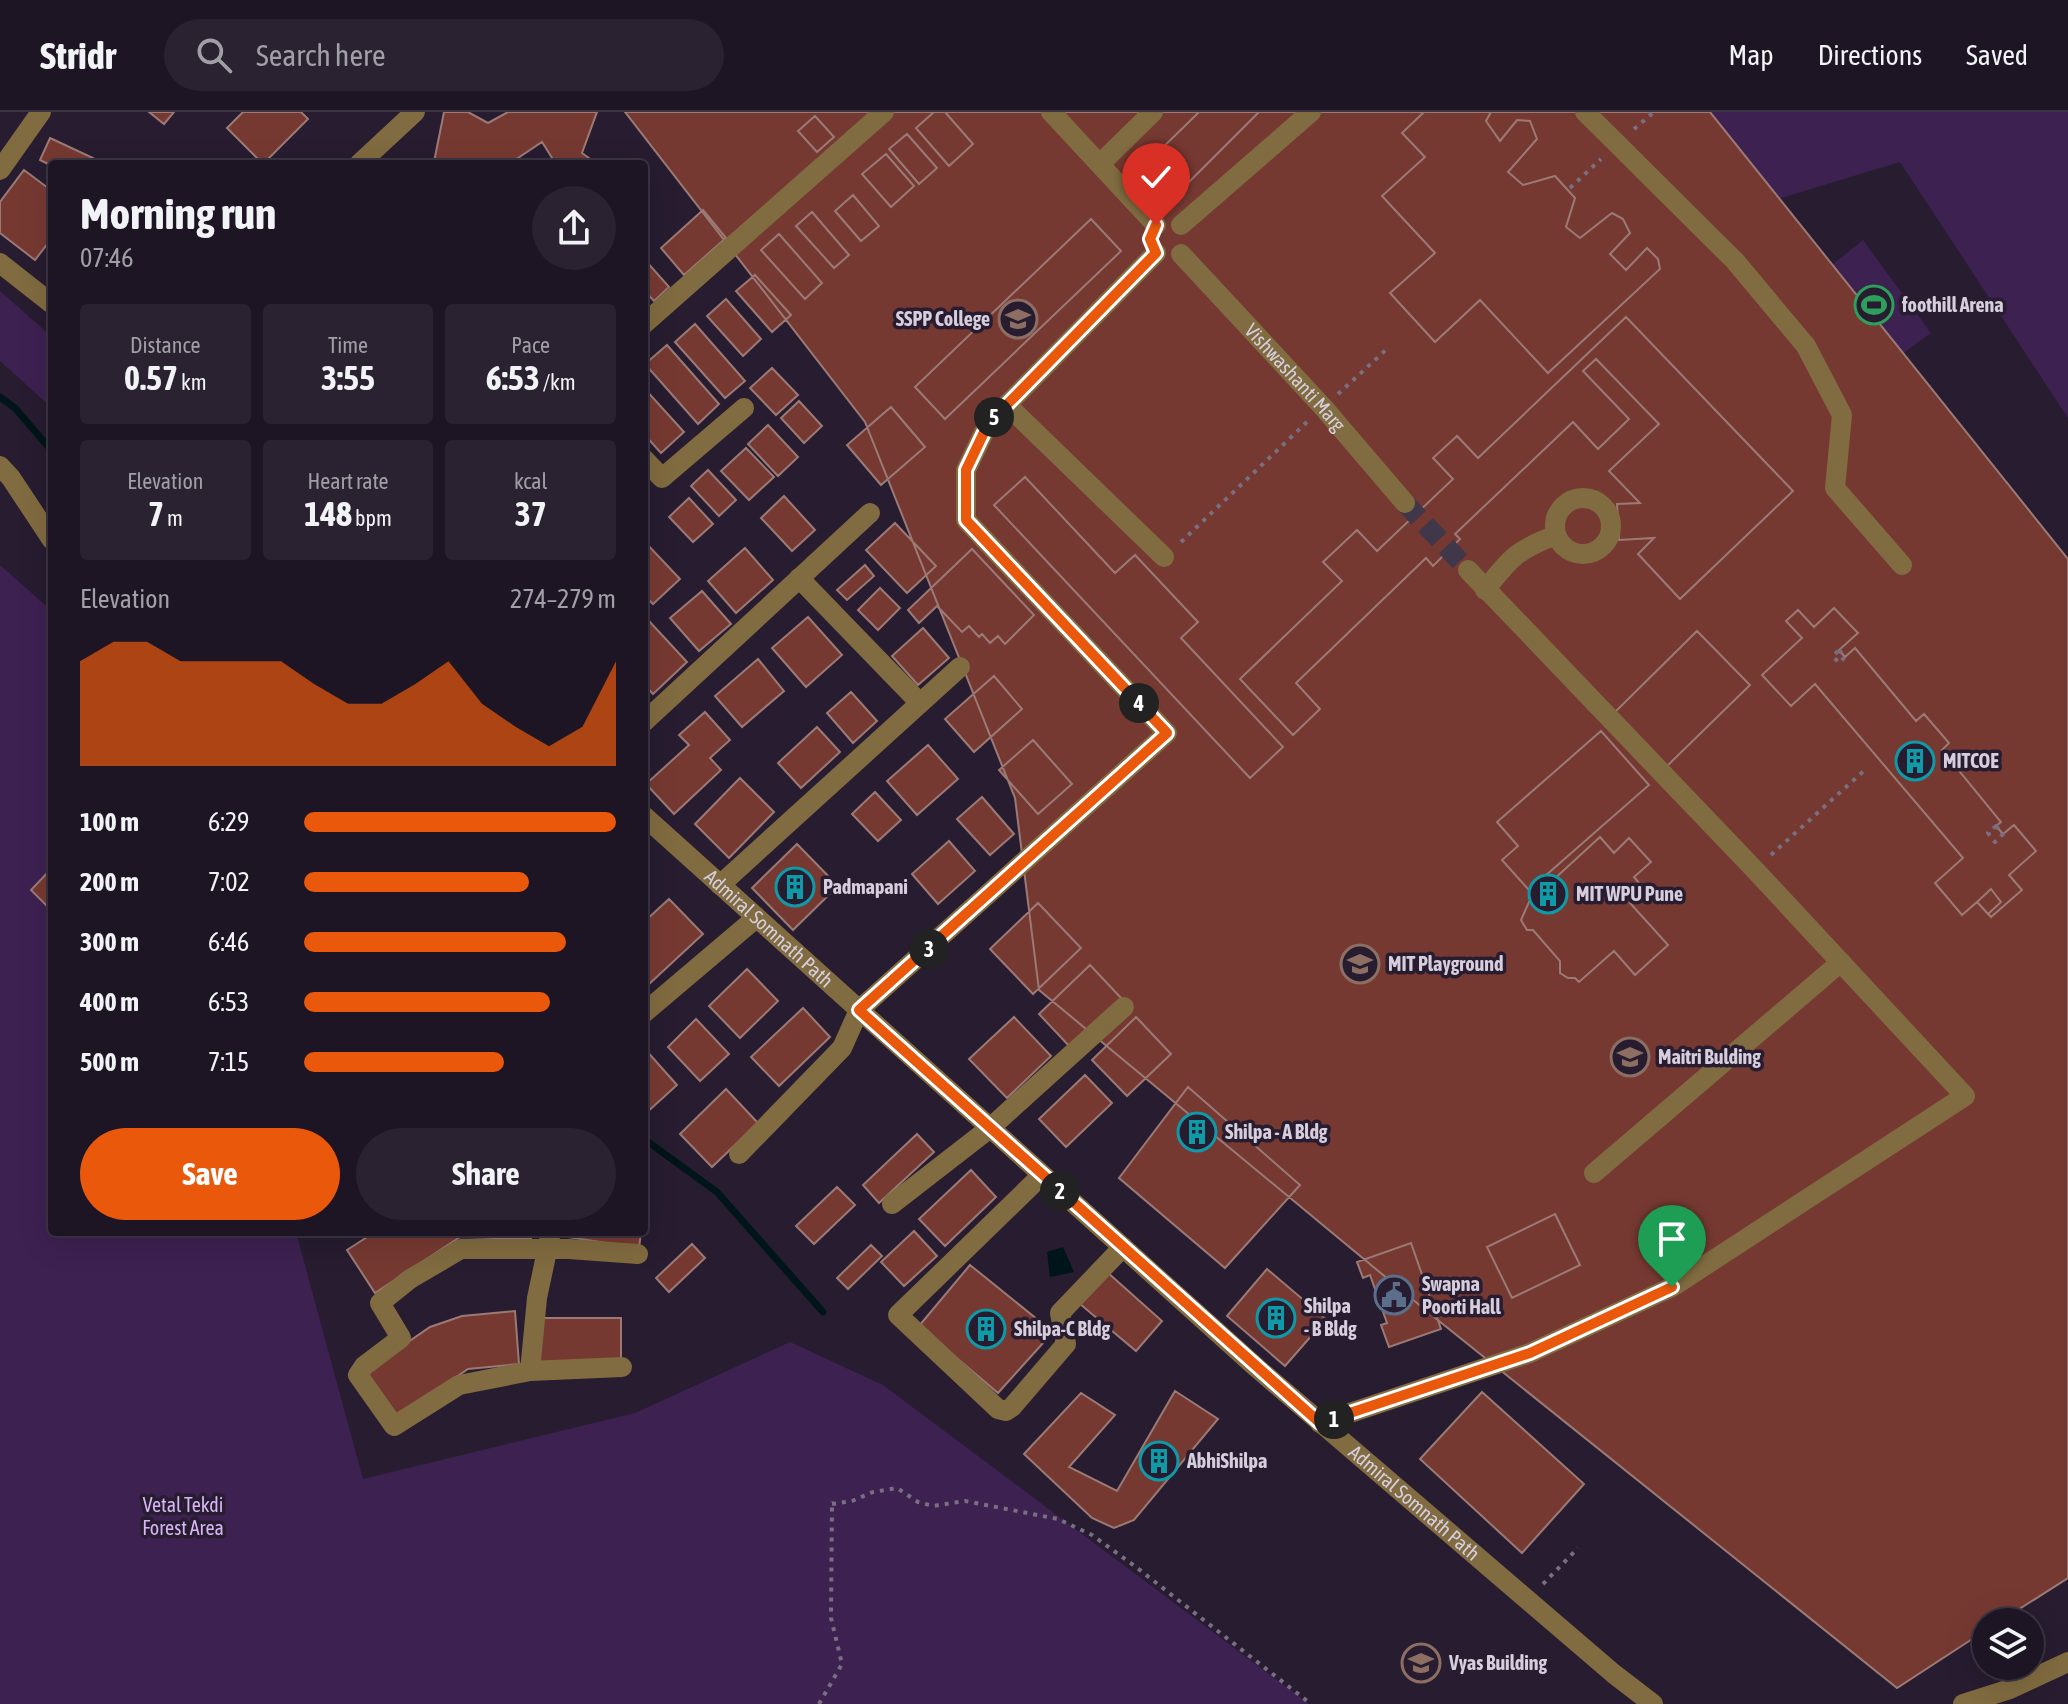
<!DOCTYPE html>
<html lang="en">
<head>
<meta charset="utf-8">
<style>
	body { margin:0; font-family:"Asap Condensed",sans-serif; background:#2a2231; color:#f1f3f6; height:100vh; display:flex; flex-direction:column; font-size:30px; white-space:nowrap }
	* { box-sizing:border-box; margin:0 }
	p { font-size:26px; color:#a09fa6 }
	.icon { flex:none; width:44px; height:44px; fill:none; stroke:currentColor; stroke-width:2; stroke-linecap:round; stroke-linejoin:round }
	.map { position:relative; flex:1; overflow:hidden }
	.sheet { position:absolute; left:48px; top:48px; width:600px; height:1076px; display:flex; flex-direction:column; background:#1d1524; border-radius:8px; box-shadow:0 8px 32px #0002,0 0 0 2px #3b3441 }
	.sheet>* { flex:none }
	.fabs { position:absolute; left:1972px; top:1496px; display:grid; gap:16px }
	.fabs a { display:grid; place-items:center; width:72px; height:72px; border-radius:50%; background:#1d1524; box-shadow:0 8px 32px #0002,0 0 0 2px #3b3441; font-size:40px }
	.pin { position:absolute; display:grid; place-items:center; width:68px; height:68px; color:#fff; margin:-82px -34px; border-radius:50% 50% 50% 0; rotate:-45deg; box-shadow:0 0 8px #0007 }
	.pin .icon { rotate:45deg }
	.km { position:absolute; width:40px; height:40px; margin:-20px; border-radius:50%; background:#222; color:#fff; font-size:22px; line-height:40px; text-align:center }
	.round { display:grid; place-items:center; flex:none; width:84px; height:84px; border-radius:42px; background:#2a2231 }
	.overview { display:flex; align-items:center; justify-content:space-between; height:136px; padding:0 32px }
	h1 { font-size:44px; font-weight:700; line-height:60px }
	.figures { display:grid; grid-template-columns:repeat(3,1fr); gap:12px; height:136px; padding:8px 32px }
	.figures div { display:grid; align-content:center; border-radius:8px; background:#2a2231; text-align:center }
	.figures b { font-size:34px; font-weight:700 }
	.figures small { font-size:22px; font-weight:400 }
	.figures p { font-size:22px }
	.chart { height:224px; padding:16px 32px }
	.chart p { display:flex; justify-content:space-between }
	.chart svg { width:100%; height:144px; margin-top:8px; fill:#ea580c; opacity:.7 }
	.button { display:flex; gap:16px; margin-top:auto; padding:16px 32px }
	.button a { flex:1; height:92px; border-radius:48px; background:#ea580c; color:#fff; font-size:32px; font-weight:700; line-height:92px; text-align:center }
	.button a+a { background:#2a2231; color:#f1f3f6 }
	ul { padding:0 32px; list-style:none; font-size:26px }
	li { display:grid; grid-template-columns:128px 96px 1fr; align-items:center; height:60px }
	li i { height:20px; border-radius:10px; background:#ea580c }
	header { display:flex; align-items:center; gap:48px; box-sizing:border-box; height:112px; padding:0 40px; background:#1d1524; border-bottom:2px solid #3b3441 }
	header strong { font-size:38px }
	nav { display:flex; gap:44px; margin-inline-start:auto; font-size:28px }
	.search { width:560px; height:72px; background:#2a2231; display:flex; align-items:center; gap:20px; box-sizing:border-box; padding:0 28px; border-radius:44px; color:#a09fa6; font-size:30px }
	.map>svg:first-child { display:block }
</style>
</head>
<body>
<header>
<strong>Stridr</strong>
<div class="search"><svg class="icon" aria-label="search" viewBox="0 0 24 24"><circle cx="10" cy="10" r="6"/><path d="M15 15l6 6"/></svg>Search here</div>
<nav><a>Map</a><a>Directions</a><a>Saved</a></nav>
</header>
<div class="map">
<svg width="2068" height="1592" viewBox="0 0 2068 1592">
	<rect width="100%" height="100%" fill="#271c30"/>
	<!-- green -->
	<path fill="#3d2151" d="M1591,0H2068V306L1900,50L1715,106Z
		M1863,128L1931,221L1884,255L1817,165Z
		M0,179L52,225V296L0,249Z
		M0,453L52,499V1120H296L363,1367L635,1301L790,1230L883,1273L1309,1592H0Z"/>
	<!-- water -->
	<path fill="#001519" d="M1063,1135L1074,1160L1050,1165L1047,1140Z"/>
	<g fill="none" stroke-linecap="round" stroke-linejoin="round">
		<!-- stream -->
		<path stroke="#001519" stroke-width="7" d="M0,285L15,296L52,339
			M644,1027L717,1080L823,1200"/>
	</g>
	<!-- building -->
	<path fill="#763932" stroke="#9b7a76" stroke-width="2" d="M149,0H174L164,12Z
		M243,0H301L308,7L263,52L227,16Z
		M444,0H468L488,11L508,0H597L582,41L597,52H550L554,49L542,30L509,52H439L434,50Z
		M625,0H1710L2068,447V1466L1999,1510H1986V1518L1897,1576L1429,1201L1039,878L1015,686L865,310Z
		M934,0H945L973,32L949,54L916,16Z
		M1199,0H1259L1182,77L1152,46Z
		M1424,0H1491L1486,9L1500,29L1517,8L1530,9L1537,27L1508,60L1523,73L1555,64L1575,86L1566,115L1580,126L1612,101L1623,107L1630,121L1610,142L1626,158L1647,136L1658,147L1660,157L1548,261L1480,188L1435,230L1390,181L1435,141L1382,84L1425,45L1402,21Z
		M815,4L834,25L817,40L798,19Z
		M907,22L937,56L919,72L889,37Z
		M50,26L93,46L90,52L52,54L40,48Z
		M886,42L914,74L891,95L862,62Z
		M24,58L52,79V126L35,148L0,121V90Z
		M853,83L879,114L861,129L835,99Z
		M703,98L726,126L684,163L661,136Z
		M812,100L849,143L834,156L796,114Z
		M1091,107L1121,139L945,307L915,275Z
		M779,122L822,171L805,187L761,138Z
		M646,149L669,175L654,189L644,178V151Z
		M755,163L791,203L772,220L736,179Z
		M726,187L761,227L743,244L707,204Z
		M1626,205L1793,379L1680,487L1638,442L1654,426L1619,428L1617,392L1640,391L1609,359L1659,312L1596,247L1583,259L1629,307L1598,337L1573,310L1455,422L1460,427L1433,454L1426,446L1296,571L1320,597L1293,623L1240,567L1342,469L1323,450L1357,418L1377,439L1453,367L1433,346L1457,324L1478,346Z
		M695,212L745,269L725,286L675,230Z
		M667,233L719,292L698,312L645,252Z
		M772,256L798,283L776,303L750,276Z
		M644,276L684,320L661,341L644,322Z
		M799,289L822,314L804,331L781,306Z
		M891,295L925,335L881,373L847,333Z
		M768,313L798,345L778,364L748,332Z
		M746,336L774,365L749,388L721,359Z
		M708,358L736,388L719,404L691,374Z
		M1025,365L1115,461L1135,443L1198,510L1181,526L1283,635L1250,666L994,393Z
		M784,384L815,418L792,439L761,406Z
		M689,386L713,412L693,430L669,405Z
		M895,411L936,454L907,481L866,438Z
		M644,429L680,467L653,492L644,483Z
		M745,436L773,468L736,501L708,469Z
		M972,437L1034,503L1005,532L998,524L990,531L982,522L979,525L969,514L962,520L937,494L919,511L908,498Z
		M865,453L874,464L847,488L837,478Z
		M880,476L900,496L878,518L858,498Z
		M702,479L731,512L699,539L670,506Z
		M1834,496L1858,521L1839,538L1845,545L1855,536L1916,609L1924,602L1949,631L1942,638L2001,710L1996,714L2003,722L2014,713L2036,739L2009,763L2022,778L1991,805L1977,790L1962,803L1935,771L1963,746L1815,572L1791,594L1762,563L1802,526L1786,509L1798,498L1814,515Z
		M808,505L842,543L806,575L772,536Z
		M649,509L687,550L653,582L644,572V514Z
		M923,516L949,546L918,573L892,544Z
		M1697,519L1750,573L1665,656L1612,603Z
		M758,547L784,579L742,615L715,584Z
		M994,564L1022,597L974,640L945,607Z
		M851,580L877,609L853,631L827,601Z
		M705,600L730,628L710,646L721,658L674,702L646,672L689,633L679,623Z
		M817,615L840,640L801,676L778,651Z
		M1601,619L1649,673L1529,778L1502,748L1518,734L1497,710Z
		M1033,628L1072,672L1038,702L999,658Z
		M928,633L958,667L917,703L887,669Z
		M740,666L774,700L729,746L695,712Z
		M875,680L901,708L878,729L852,702Z
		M982,685L1014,722L990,743L957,707Z
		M1600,725L1614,741L1629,726L1651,750L1634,765L1645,778L1630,791L1668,833L1635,863L1614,839L1579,870L1575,866H1568L1560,861V849L1533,818H1527L1521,808L1529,790Z
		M949,729L975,759L938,792L912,762Z
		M797,732L838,774L793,818L752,776Z
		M52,756V799L31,778Z
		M1991,777L2001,790L1988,802L1977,790Z
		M669,787L703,822L648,873L644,869V810Z
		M1038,791L1081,836L1033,882L990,837Z
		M1090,853L1122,887L1071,936L1039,902Z
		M747,857L778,889L740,926L709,894Z
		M803,896L830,925L779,974L751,945Z
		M1014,905L1051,944L1007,986L969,947Z
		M1136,905L1171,942L1127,984L1092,948Z
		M696,907L729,942L700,969L668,935Z
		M644,936L677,973L645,1002L644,1001Z
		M1085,963L1112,991L1066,1035L1039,1007Z
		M1188,975L1300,1073L1225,1156L1119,1066Z
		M726,977L758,1011L712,1055L680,1022Z
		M917,1022L934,1040L879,1091L863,1073Z
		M971,1058L996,1085L945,1134L919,1107Z
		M837,1075L855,1093L814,1132L796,1114Z
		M1555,1102L1580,1153L1512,1186L1487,1135Z
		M914,1119L937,1144L904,1174L881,1150Z
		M375,1120H532L531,1127L460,1125L375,1181L347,1138Z
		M562,1120H641L639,1136L561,1124Z
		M1411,1131L1441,1217L1389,1235L1381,1213L1387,1211L1370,1163L1363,1166L1357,1150Z
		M692,1132L705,1146L669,1180L656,1166Z
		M871,1133L882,1144L848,1177L837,1166Z
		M970,1153L1053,1220L998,1281L919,1214Z
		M1267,1157L1326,1207L1285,1254L1227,1204Z
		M1107,1160L1162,1209L1136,1239L1080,1192Z
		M515,1199L519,1252L468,1257L395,1307L363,1261L430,1215L462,1204Z
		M540,1206H621V1249L539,1250Z
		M1175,1279L1218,1307L1134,1408L1114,1416L1092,1406L1024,1342L1081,1281L1115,1303L1069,1355L1117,1379Z
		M1482,1280L1584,1372L1522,1441L1420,1347Z"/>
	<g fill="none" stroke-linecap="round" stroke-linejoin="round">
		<!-- minor-tunnel -->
		<path stroke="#41374a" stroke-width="20" stroke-dasharray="20 10" stroke-linecap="butt" d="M1405,391L1468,458"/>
		<!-- path -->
		<path stroke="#796f80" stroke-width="4" stroke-dasharray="4 6" stroke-linecap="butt" d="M1634,17L1654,0
			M1570,76L1601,47
			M1338,282L1389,235
			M1181,430L1308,309
			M1839,538L1845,545L1839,551L1833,544Z
			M1996,714L2003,722L1995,730L1988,721Z
			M1771,743L1867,656
			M832,1392L852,1389L873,1380L897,1376L918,1390L933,1394L965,1389L1058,1407L1092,1423L1136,1455L1311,1592
			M1543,1472L1578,1436
			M819,1592L842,1552L831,1506L832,1389"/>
		<!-- minor -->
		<g stroke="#816b40" stroke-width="20">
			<path d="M1051,0L1156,113"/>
			<path d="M1585,0L1735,149L1806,234L1842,303L1835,376L1902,453"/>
			<path d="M359,52L415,0"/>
			<path d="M1100,52L1153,0"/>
			<path d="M0,58L41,0"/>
			<path d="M1181,113L1311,0"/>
			<path id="s1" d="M1181,142L1323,295L1405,391"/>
			<path d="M0,151L52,192"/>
			<path d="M644,212L884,0"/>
			<path d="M1007,293L1164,445"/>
			<path d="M644,347L662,366L744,296"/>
			<path d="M0,354L11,366L52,428"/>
			<circle cx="1583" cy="414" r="28"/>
			<path d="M799,466L920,591"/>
			<path d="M1485,478C1511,445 1517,438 1556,423"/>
			<path d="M644,610L870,401"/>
			<path id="s2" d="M644,704L1257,1256L1614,1562L1653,1592"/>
			<path d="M720,773L960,555"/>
			<path d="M644,901L756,806"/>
			<path d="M739,1042L842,936L859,898L1167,621L966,408V358L988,312L1156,141"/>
			<path d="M1594,1061L1841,850"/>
			<path d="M1042,1063L898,1203L998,1297L1006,1299L1012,1295L1066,1232L1060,1201L1123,1135"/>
			<path d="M892,1092L990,1016L1124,895"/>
			<path d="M622,1255L530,1259L459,1273L394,1314L358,1263L364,1254L401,1226L380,1191L410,1167L461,1137H569L638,1142"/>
			<path d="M530,1259L537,1186L551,1120"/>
			<path d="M1320,1311L1530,1241L1672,1175L1965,984L1755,758L1468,458"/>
			<path d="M1963,1592L2010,1577L2068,1550"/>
		</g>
	</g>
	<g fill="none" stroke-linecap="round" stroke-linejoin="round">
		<defs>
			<path id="route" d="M1156,113L1150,127L1156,141L988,312L966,358V408L1167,621L859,898L1320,1311L1530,1241L1672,1175"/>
		</defs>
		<!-- route casing -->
		<use href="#route" stroke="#fff" stroke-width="16"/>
		<!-- route -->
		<use href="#route" stroke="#ea580c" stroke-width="10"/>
	</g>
	<!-- icons -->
	<defs>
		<symbol id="stadium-ring" viewBox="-11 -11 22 22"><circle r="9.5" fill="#271c30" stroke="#2e9e5b" stroke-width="1.5"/><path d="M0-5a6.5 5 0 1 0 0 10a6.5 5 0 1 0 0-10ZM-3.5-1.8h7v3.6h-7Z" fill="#2e9e5b"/></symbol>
		<symbol id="university-ring" viewBox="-11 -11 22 22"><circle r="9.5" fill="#271c30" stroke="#8d6e63" stroke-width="1.5"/><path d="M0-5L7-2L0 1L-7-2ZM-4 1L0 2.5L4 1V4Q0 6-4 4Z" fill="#8d6e63"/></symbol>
		<symbol id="building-ring" viewBox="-11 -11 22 22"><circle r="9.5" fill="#271c30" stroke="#0f9aa8" stroke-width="1.5"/><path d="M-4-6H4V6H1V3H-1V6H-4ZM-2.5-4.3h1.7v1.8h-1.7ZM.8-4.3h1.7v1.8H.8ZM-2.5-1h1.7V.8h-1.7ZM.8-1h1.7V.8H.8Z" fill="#0f9aa8"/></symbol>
		<symbol id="civic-ring" viewBox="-11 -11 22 22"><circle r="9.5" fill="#271c30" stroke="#5c6f8a" stroke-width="1.5"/><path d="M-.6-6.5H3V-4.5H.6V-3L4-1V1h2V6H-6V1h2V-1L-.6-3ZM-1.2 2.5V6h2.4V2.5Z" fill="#5c6f8a"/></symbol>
	</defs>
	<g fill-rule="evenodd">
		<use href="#stadium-ring" x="1852" y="171" width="44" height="44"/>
		<use href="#university-ring" x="996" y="185" width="44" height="44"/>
		<use href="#building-ring" x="1893" y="627" width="44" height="44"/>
		<use href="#building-ring" x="773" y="753" width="44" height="44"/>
		<use href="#building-ring" x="1526" y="760" width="44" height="44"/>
		<use href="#university-ring" x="1338" y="830" width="44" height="44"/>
		<use href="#university-ring" x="1608" y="923" width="44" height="44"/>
		<use href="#building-ring" x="1175" y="998" width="44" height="44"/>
		<use href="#civic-ring" x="1372" y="1161" width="44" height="44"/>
		<use href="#building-ring" x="1254" y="1184" width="44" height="44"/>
		<use href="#building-ring" x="964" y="1195" width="44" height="44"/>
		<use href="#building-ring" x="1137" y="1327" width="44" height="44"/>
		<use href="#university-ring" x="1399" y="1529" width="44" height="44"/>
	</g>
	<g text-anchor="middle" stroke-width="7" stroke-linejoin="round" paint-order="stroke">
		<!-- poi labels -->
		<g font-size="20" font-weight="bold" fill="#d6cedc" stroke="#271c30" text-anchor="start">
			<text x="1902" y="200">foothill Arena</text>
			<text x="990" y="214" text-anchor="end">SSPP College</text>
			<text x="1943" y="656">MITCOE</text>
			<text x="823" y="782">Padmapani</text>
			<text x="1576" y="789">MIT WPU Pune</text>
			<text x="1388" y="859">MIT Playground</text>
			<text x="1658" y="952">Maitri Bulding</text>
			<text x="1225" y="1027">Shilpa - A Bldg</text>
			<text x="1422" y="1179">Swapna<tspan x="1422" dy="23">Poorti Hall</tspan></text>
			<text x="1304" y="1201">Shilpa<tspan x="1304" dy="23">- B Bldg</tspan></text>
			<text x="1014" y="1224">Shilpa-C Bldg</text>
			<text x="1187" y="1356">AbhiShilpa</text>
			<text x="1449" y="1558">Vyas Building</text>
		</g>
		<!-- street labels -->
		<g font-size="20" fill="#d6cedc" stroke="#271c30">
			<text dy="7" stroke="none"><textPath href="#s1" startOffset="168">Vishwashanti Marg</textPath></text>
			<text dy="7" stroke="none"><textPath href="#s2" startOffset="168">Admiral Somnath Path</textPath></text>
			<text dy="7" stroke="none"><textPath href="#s2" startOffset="1032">Admiral Somnath Path</textPath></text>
		</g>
		<!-- park labels -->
		<g font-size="20" fill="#d8b5f4" stroke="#271c30">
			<text x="183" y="1400">Vetal Tekdi<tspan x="183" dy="23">Forest Area</tspan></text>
		</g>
	</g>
</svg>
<div class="fabs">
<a><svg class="icon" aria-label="layers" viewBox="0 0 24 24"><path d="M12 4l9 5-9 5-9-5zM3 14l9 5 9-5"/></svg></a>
</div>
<div class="pin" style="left:1672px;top:1175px;background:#1e9e55"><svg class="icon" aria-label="arrive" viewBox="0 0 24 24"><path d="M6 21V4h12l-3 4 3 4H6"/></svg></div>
<div class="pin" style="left:1156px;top:113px;background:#d93025"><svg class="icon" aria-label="check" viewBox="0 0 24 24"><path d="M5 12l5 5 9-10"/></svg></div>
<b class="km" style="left:1334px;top:1307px">1</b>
<b class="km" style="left:1060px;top:1079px">2</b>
<b class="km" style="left:929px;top:837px">3</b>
<b class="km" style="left:1139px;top:591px">4</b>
<b class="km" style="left:994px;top:305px">5</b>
<section class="sheet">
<div class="overview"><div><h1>Morning run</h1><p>07:46</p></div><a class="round"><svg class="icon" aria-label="share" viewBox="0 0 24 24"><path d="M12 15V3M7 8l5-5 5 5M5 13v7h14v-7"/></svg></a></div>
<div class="figures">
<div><p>Distance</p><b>0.57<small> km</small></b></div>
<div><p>Time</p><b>3:55</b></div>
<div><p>Pace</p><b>6:53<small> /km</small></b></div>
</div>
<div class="figures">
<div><p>Elevation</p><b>7<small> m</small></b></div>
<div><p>Heart rate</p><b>148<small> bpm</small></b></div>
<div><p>kcal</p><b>37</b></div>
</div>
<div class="chart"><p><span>Elevation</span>274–279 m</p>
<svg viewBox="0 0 160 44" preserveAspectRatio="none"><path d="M0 44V12L10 6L20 6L30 12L40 12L50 12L60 12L70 19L80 25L90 25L100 19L110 12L120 25L130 32L140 38L150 32L160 12V44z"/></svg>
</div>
<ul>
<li><b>100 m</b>6:29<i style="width:100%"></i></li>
<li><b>200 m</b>7:02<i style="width:72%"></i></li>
<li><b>300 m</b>6:46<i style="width:84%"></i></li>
<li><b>400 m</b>6:53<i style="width:79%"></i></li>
<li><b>500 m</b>7:15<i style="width:64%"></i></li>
</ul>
<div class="button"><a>Save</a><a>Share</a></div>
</section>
</div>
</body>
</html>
